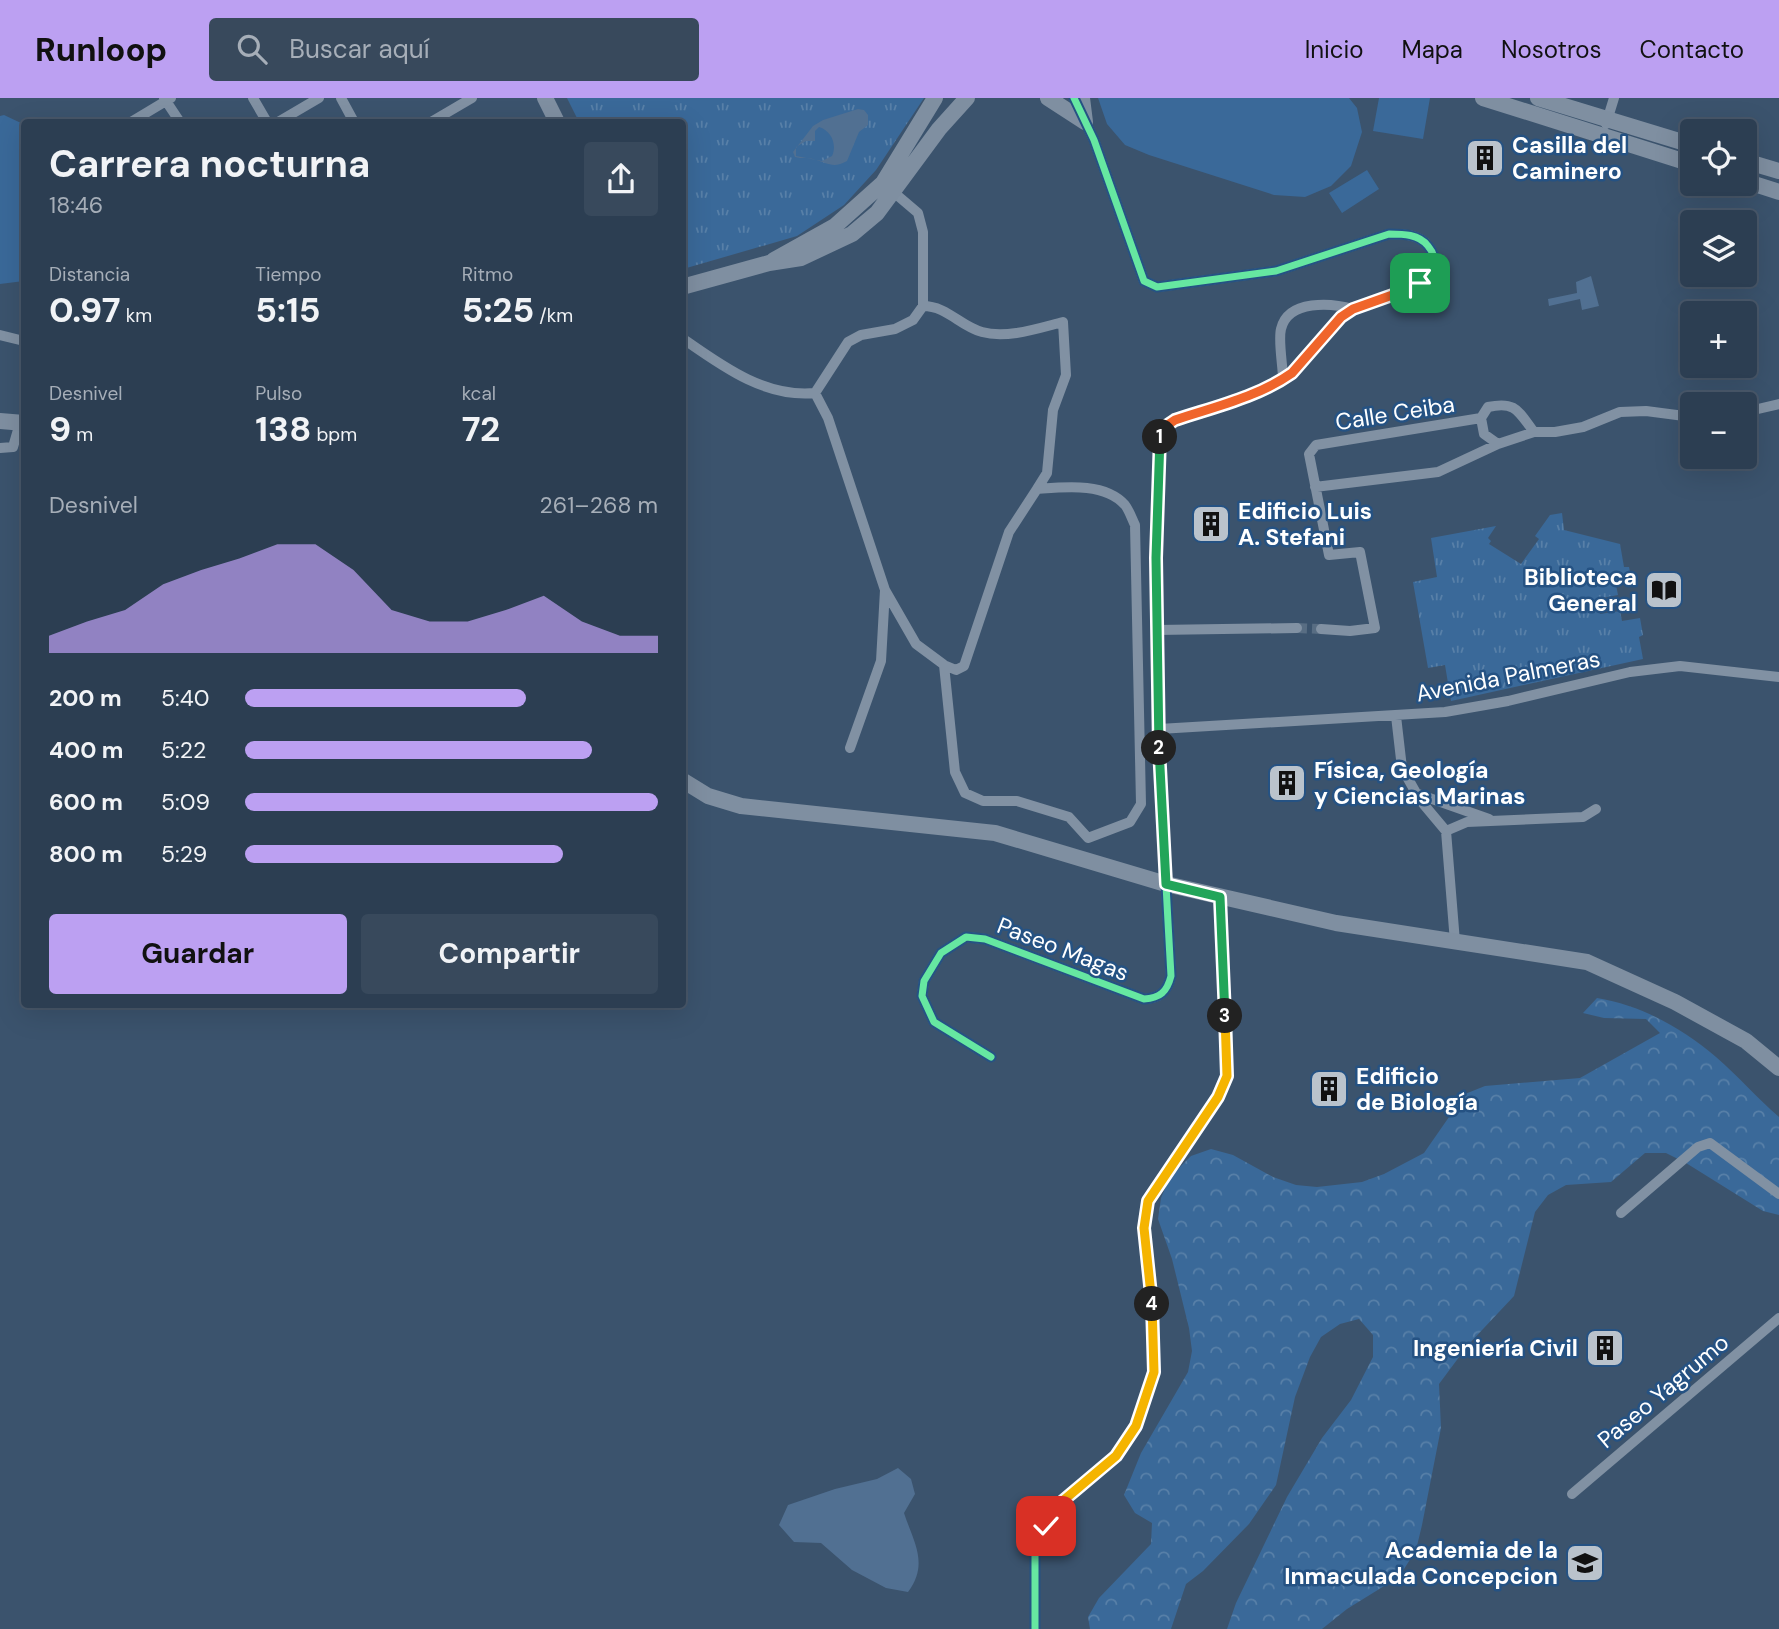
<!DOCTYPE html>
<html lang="es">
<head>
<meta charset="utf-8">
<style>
	body { margin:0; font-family:"DM Sans",sans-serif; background:#38495c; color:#f1f3f6; height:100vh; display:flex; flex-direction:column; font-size:26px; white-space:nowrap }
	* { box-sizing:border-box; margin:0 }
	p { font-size:23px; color:#a6aeb8 }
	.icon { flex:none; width:38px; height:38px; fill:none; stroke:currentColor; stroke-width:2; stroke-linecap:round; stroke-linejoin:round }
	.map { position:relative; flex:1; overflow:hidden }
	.sheet { position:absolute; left:21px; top:21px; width:665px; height:889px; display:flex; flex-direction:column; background:#2c3e52; border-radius:7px; box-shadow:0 7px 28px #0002,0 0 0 2px #485769 }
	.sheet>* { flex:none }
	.buttons { position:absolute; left:1680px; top:21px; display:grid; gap:14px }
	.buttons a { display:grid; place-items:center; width:77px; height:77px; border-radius:7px; background:#2c3e52; box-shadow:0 7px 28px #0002,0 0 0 2px #485769; font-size:35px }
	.pin { position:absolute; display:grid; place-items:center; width:60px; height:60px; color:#fff; margin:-30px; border-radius:14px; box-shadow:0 4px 10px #0006 }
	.km { position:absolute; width:35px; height:35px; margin:-18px; border-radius:50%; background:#222; color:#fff; font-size:19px; line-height:35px; text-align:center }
	.round { display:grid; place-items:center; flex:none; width:74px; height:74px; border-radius:7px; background:#38495c }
	.headline { display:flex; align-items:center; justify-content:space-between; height:119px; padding:0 28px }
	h1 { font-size:38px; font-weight:700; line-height:52px }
	.figures { display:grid; grid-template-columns:repeat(3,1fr); gap:10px; height:119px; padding:7px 28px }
	.figures div { display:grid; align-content:center }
	.figures b { font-size:35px; font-weight:700 }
	.figures small { font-size:19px; font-weight:400 }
	.figures p { font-size:19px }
	.chart { height:196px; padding:14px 28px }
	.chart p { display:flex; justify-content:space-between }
	.chart svg { width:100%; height:126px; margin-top:7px; fill:#bca0f2; opacity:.7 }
	.primary-button { display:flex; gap:14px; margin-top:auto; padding:14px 28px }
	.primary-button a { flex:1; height:80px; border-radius:7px; background:#bca0f2; color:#111; font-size:28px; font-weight:700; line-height:80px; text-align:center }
	.primary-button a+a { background:#38495c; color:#f1f3f6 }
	ul { padding:0 28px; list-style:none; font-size:23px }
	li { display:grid; grid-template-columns:112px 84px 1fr; align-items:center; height:52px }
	li i { height:18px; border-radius:9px; background:#bca0f2 }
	header { display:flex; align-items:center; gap:42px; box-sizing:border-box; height:98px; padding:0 35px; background:#bca0f2; color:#111 }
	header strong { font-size:33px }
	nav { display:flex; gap:38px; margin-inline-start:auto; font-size:24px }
	.search { width:490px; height:63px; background:#38495c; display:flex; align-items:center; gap:18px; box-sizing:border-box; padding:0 24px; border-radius:7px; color:#a6aeb8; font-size:26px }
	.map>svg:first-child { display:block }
</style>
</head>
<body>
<header>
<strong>Runloop</strong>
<div class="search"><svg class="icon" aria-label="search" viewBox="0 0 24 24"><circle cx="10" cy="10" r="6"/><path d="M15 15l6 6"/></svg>Buscar aquí</div>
<nav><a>Inicio</a><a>Mapa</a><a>Nosotros</a><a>Contacto</a></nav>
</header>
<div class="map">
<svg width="1779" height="1531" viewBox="0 0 1779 1531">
	<defs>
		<pattern id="forest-crowns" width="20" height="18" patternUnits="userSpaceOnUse" patternTransform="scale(1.75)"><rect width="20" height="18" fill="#3a6999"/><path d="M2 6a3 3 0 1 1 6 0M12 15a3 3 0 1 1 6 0" fill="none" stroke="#5880a8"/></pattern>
		<pattern id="park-tufts" width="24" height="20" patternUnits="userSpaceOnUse" patternTransform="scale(1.75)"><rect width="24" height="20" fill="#3a6999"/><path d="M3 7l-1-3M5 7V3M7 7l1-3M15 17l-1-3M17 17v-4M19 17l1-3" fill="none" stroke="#5880a8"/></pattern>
	</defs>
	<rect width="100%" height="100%" fill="#3b536d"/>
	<!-- forest -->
	<path fill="url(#forest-crowns)" d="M1597,900C1641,907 1682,930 1716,959C1738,978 1757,1000 1779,1019V1117L1763,1113L1686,1065L1666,1055H1645L1611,1084L1566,1087L1548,1097L1535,1114L1514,1198L1468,1247L1439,1286L1441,1330L1422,1427L1416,1452L1404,1471L1389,1485L1347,1511L1322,1531H1227L1236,1505L1287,1399L1322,1340L1351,1302L1373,1259V1237L1359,1221L1340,1226L1321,1239L1310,1259L1295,1299L1276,1387L1249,1426L1203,1473L1186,1486L1171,1531H1090L1088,1519L1099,1500L1151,1446L1152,1425L1135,1415L1124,1397L1141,1355L1188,1274L1192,1253L1189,1230L1172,1161L1158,1121L1161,1100L1170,1079L1191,1058L1211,1051L1233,1057L1273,1079L1296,1087L1317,1089L1362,1084L1384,1076L1424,1055L1465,996L1485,988L1580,980L1660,935L1646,921L1604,920L1583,915Z"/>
	<!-- park -->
	<path fill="url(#park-tufts)" d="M567,0H924L876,72L844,107L797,138L683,171L682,24H579Z
		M1562,415L1564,432L1620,446L1624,469H1629L1632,484L1616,487L1618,497L1597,501L1600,516L1620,513L1622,523L1640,520L1643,537L1639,539L1643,561L1451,603L1445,567L1428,570L1413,484L1437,479L1431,440L1496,428L1488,440L1491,443L1489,446L1521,466L1539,441L1535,438L1550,417Z"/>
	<!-- garden -->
	<path fill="#3a6999" d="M1098,0H1349L1357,10L1362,34L1351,68L1331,88L1305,99L1274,97L1149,57L1125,47L1107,26Z
		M1379,0H1430L1423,41L1373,33Z
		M4,17L21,25L24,35V183L0,186V18Z
		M1367,72L1379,91L1342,115L1329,95Z"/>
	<!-- water -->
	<path fill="#517092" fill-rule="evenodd" d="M858,11L864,12L868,17V27L859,34L847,63C833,71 828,65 813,61C807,59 802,61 795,59L793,54L813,28L823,22ZM819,29C832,33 837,47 832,58L822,63L796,58V49L806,43H815V33Z
		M1591,178L1599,208L1582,212L1580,201L1549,208L1548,201L1577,195L1576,184Z
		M898,1370L911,1381L915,1396L904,1415C914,1445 929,1466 908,1494L886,1490L852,1472L821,1445L794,1444L779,1427L788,1407L835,1391L877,1381Z"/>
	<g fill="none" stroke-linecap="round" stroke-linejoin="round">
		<!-- street-tunnel -->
		<path stroke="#586d83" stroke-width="10" stroke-dasharray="10 5" stroke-linecap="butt" d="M1297,530L1321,531"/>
		<!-- street -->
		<path stroke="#8191a3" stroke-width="10" d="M164,0L180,24
			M253,0L267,24
			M341,0L354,24
			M131,24L171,0
			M278,24L319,0
			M431,24L472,0
			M1606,26L1614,0
			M923,208C947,208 960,228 982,234C1007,241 1039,230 1063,224L1066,277L1053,312L1047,375L1037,391
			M0,237L24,243
			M682,240C722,268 765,300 815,295
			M1283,281C1283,268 1278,243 1281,231C1288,201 1332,205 1353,211
			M1745,314L1779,306
			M1534,334C1518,313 1516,303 1488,309L1481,320L1484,336L1498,346L1534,334H1555L1583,329L1620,314L1646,313L1692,319
			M0,350L13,349L20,325
			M1315,389L1438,374L1498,346
			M885,492L916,546L943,566L944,567L956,572L964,568L1009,434L1037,391C1064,389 1105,384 1125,407C1129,412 1132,421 1135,427L1141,706L1130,724L1088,740L1069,719L1017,703H983L965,695L955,674L944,567
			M1321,531L1350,533L1375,530L1360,454L1329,457L1309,356L1316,347L1481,320
			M1157,532L1297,530
			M1396,618L1402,670L1420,702L1446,733L1455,844
			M1159,631L1445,614L1508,603L1630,574L1680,568L1779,579
			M850,650L881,563L885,492L828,320L815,295L848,244L861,237L895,231L913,222L923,208V134L918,115L891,92
			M1418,696L1489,721
			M1446,733L1467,724L1583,719L1596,711
			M991,959L934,924L922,898L924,883L941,855L966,839L985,841L1144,901C1160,900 1167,894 1171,878C1161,698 1150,518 1160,338L1166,328L1175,322C1214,308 1258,299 1292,275C1308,257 1323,234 1342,219C1360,203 1461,188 1428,148C1419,136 1403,136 1389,136L1276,173L1157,189L1144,183L1094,42L1074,0
			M1621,1115L1698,1049L1710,1045L1779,1096
			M1572,1396L1779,1220
			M1035,1531V1453L1052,1412L1116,1358L1136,1328L1154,1274L1152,1201L1144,1130L1148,1103L1218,1000L1227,978L1220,799"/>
		<!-- primary -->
		<path stroke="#7f8fa1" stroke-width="16" d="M545,0L557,24
			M1048,0L1085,24
			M1082,0L1085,24
			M1483,0L1692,66
			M1538,0L1692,47
			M1745,63L1779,73
			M1745,83L1779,94
			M774,162L835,128L883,85L935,0
			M682,189L769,165L801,160L852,136L877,115L939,31L967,0
			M0,323L24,325
			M682,682L708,698L741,708L995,735L1166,786L1336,825L1587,864L1675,904L1746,943L1779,970"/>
		<defs>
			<path id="cycleway" d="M991,959L934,924L922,898L924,883L941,855L966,839L985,841L1144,901C1160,900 1167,894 1171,878C1161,698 1150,518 1160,338L1166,328L1175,322C1214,308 1258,299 1292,275C1308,257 1323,234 1342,219C1360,203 1461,188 1428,148C1419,136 1403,136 1389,136L1276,173L1157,189L1144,183L1094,42L1074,0
				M1035,1531V1453L1052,1412L1116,1358L1136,1328L1154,1274L1152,1201L1144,1130L1148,1103L1218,1000L1227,978L1220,799"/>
		</defs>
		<!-- cycleway casing -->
		<use href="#cycleway" stroke="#255283" stroke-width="11"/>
		<!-- cycleway -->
		<use href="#cycleway" stroke="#66e7a1" stroke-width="7"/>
	</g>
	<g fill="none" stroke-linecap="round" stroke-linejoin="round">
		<defs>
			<path id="split-1" d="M1160,339L1166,328L1175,322C1214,309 1258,299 1292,275L1341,219L1353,211L1412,190L1420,185"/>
			<path id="split-2" d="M1159,650L1156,460L1160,339"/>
			<path id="split-3" d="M1159,650L1166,786L1220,799L1225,918"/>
			<path id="split-4" d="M1152,1206L1144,1130L1148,1103L1218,999L1227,978L1225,918"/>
			<path id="split-5" d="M1046,1428L1052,1412L1116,1358L1136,1328L1154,1274L1152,1206"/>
		</defs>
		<!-- split-1 casing -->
		<use href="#split-1" stroke="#fff" stroke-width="14"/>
		<!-- split-2 casing -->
		<use href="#split-2" stroke="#fff" stroke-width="14"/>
		<!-- split-3 casing -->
		<use href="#split-3" stroke="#fff" stroke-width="14"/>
		<!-- split-4 casing -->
		<use href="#split-4" stroke="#fff" stroke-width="14"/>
		<!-- split-5 casing -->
		<use href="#split-5" stroke="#fff" stroke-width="14"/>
		<!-- split-1 -->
		<use href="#split-1" stroke="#f0652b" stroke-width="9"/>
		<!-- split-2 -->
		<use href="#split-2" stroke="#22a559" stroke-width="9"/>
		<!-- split-3 -->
		<use href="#split-3" stroke="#22a559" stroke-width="9"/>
		<!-- split-4 -->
		<use href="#split-4" stroke="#f5b400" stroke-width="9"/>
		<!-- split-5 -->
		<use href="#split-5" stroke="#f5b400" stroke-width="9"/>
	</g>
	<!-- icons -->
	<defs>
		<symbol id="building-square" viewBox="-11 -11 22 22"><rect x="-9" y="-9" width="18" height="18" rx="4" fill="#bac3cc" stroke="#255283"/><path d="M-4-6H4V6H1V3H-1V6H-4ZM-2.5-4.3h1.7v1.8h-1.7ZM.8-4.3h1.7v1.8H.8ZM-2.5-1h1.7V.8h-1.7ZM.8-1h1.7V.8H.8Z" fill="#111"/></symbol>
		<symbol id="library-square" viewBox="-11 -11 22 22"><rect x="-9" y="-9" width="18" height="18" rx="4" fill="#bac3cc" stroke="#255283"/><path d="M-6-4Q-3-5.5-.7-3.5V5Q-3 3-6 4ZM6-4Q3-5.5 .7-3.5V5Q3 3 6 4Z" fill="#111"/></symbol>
		<symbol id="school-square" viewBox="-11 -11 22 22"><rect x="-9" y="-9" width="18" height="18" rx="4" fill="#bac3cc" stroke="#255283"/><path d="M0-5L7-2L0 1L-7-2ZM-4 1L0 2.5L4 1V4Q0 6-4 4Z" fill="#111"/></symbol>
	</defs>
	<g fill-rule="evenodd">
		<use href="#building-square" x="1463" y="38" width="44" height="44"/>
		<use href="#building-square" x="1189" y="404" width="44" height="44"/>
		<use href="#library-square" x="1642" y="470" width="44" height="44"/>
		<use href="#building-square" x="1265" y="663" width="44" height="44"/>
		<use href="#building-square" x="1307" y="969" width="44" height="44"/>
		<use href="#building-square" x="1583" y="1228" width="44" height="44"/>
		<use href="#school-square" x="1563" y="1443" width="44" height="44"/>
	</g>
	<g text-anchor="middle" stroke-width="5" stroke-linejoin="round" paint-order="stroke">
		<!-- poi labels -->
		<g font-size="23" font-weight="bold" fill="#fff" stroke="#255283" text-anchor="start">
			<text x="1512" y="55">Casilla del<tspan x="1512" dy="26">Caminero</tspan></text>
			<text x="1238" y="421">Edificio Luis<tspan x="1238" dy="26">A. Stefani</tspan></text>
			<text x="1637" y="487" text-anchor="end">Biblioteca<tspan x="1637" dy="26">General</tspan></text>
			<text x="1314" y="680">Física, Geología<tspan x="1314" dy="26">y Ciencias Marinas</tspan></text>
			<text x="1356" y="986">Edificio<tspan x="1356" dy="26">de Biología</tspan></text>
			<text x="1578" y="1258" text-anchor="end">Ingeniería Civil</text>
			<text x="1558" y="1460" text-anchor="end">Academia de la<tspan x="1558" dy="26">Inmaculada Concepcion</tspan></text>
		</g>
		<!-- street labels -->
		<g font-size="23" fill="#fff" stroke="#255283">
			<text transform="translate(1395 315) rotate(-9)" y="8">Calle Ceiba</text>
			<text transform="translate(1508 578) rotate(-11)" y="8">Avenida Palmeras</text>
			<text transform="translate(1063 851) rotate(21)" y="8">Paseo Magas</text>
			<text transform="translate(1663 1293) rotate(-40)" y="8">Paseo Yagrumo</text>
		</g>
	</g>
</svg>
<div class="buttons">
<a><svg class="icon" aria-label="locate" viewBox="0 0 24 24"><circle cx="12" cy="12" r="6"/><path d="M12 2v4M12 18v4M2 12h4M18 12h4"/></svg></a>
<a><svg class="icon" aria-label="layers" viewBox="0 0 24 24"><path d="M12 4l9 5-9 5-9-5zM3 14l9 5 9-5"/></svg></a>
<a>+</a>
<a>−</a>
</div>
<div class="pin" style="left:1420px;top:185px;background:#1e9e55"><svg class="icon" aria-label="arrive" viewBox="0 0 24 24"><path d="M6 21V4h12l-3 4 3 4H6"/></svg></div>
<div class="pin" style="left:1046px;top:1428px;background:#d93025"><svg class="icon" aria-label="check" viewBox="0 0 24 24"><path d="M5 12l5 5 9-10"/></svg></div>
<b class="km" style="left:1160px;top:339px">1</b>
<b class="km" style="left:1159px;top:650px">2</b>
<b class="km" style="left:1225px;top:918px">3</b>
<b class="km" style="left:1152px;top:1206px">4</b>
<section class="sheet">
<div class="headline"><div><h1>Carrera nocturna</h1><p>18:46</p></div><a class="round"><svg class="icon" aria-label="share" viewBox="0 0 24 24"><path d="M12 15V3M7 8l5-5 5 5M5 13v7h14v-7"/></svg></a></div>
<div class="figures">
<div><p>Distancia</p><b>0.97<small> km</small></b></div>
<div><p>Tiempo</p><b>5:15</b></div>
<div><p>Ritmo</p><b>5:25<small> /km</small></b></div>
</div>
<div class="figures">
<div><p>Desnivel</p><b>9<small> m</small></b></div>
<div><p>Pulso</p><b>138<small> bpm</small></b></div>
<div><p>kcal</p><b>72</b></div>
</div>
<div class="chart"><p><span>Desnivel</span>261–268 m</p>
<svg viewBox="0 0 160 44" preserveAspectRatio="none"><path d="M0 44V38L10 33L20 29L30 20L40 15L50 11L60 6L70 6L80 15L90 29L100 33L110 33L120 29L130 24L140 33L150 38L160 38V44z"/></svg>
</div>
<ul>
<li><b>200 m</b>5:40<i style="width:68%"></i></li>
<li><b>400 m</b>5:22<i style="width:84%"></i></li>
<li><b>600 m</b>5:09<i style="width:100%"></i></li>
<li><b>800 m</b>5:29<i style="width:77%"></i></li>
</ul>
<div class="primary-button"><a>Guardar</a><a>Compartir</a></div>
</section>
</div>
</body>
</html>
